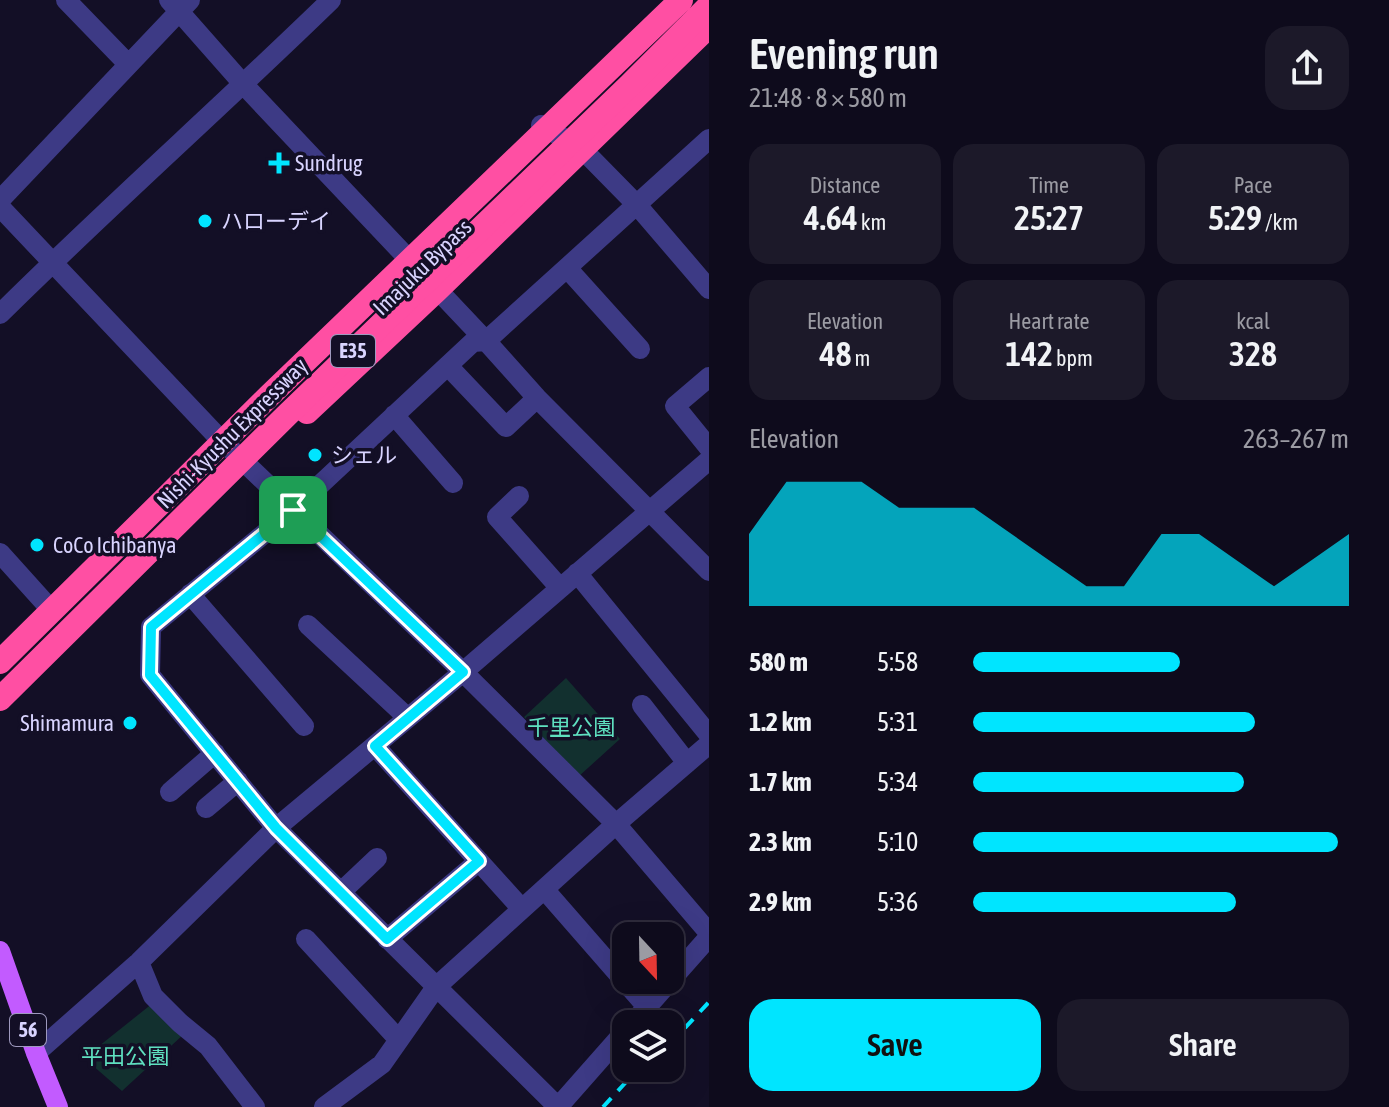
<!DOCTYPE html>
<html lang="en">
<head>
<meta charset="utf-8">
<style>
	body { margin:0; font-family:"Asap Condensed","Noto Sans JP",sans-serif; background:#1c1929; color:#f1f3f6; height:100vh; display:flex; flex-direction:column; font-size:30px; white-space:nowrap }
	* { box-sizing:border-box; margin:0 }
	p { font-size:26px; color:#9b9ba3 }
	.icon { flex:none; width:44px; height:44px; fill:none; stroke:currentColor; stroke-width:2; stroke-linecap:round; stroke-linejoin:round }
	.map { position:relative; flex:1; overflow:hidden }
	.details { display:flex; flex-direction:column; background:#0e0b1c; width:680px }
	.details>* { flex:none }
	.needle { width:52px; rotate:158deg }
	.controls { position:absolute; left:612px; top:922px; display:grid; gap:16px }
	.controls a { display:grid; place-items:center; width:72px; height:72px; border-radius:16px; background:#0e0b1c; box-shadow:0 8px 32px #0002,0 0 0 2px #2e2b3b; font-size:40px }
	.pin { position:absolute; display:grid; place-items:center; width:68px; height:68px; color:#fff; margin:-34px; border-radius:16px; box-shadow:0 4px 12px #0006 }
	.round { display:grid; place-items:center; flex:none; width:84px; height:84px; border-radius:24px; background:#1c1929 }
	.summary { display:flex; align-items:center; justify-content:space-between; height:136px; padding:0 40px }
	h1 { font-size:44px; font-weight:600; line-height:60px }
	.stats { display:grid; grid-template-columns:repeat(3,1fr); gap:12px; height:136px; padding:8px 40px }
	.stats div { display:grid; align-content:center; border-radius:20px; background:#1c1929; text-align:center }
	.stats b { font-size:34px; font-weight:600 }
	.stats small { font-size:22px; font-weight:400 }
	.stats p { font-size:22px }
	.chart { height:224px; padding:16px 40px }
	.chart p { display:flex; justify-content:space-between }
	.chart svg { width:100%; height:144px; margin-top:8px; fill:#00e5ff; opacity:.7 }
	.cta { display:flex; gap:16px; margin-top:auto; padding:16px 40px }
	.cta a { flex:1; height:92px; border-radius:24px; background:#00e5ff; color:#111; font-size:32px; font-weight:600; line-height:92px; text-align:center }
	.cta a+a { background:#1c1929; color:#f1f3f6 }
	ul { padding:0 40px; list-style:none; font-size:26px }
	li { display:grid; grid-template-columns:128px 96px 1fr; align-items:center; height:60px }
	li i { height:20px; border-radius:10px; background:#00e5ff }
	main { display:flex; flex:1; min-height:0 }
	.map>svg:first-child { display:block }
</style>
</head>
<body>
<main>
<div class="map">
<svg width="709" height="1107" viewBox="0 0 709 1107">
	<rect width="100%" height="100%" fill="#130f26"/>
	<!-- green -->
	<path fill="#12302f" d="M566,678L620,739L578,777L524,717Z
		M153,1003L184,1034L122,1091L84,1058Z"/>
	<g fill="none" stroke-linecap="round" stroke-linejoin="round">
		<!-- minor -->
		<path stroke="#3d3a85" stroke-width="20" d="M66,0L128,64
			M169,0L244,85L486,341L537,398L709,571
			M541,125L582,149L637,205L709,289
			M0,200L190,0
			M0,207L217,436L463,672L616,824L709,933
			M567,268L640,349
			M0,314C108,207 222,106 331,0
			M448,366L506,427L537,398
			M709,377L675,406L709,448
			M394,415L453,483
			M519,496L497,517L560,588
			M0,553L45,603
			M577,573L709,735
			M190,594L304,726
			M308,625L408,718
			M642,705L687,763
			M375,746L522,909
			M170,792L215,753
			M206,808L238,781
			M544,889L647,1007
			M341,892L377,858
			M306,939L399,1040
			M387,939L479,861
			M139,962L153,996L180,1023L208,1046L255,1107
			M632,1024L709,937
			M626,1030L558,1107L276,828L150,675L151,627L293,510L473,342L486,341L709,139
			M36,1053L139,962L276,828L463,672L709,460
			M324,1107L382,1064L436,987L616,824L709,744"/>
		<!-- major -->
		<path stroke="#c25bff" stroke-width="20" d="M0,951L36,1053L58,1107"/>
		<!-- highway -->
		<path stroke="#ff4fa3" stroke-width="24" d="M307,412L437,290L709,26"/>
		<!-- rail -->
		<path stroke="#00e5ff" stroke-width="4" stroke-dasharray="12 10" stroke-linecap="butt" d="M670,1044L709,1002
			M603,1107L639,1068"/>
		<!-- highway-bridge -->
		<path stroke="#ff4fa3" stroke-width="24" d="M0,662L269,396L681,0
			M0,699L288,414L630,85L709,6"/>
	</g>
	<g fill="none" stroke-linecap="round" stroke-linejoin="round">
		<defs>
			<path id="route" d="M293,510L463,672L375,746L479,861L387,939L276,828L150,675L151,627Z"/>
		</defs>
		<!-- route casing -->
		<use href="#route" stroke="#fff" stroke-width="16"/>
		<!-- route -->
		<use href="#route" stroke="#00e5ff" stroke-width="10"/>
	</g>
	<!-- markers -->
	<g fill="#00e5ff" stroke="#130f26" stroke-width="3">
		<path d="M275 151h8v8h8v8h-8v8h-8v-8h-8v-8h8z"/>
		<circle cx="205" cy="221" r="8"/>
		<circle cx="315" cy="455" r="8"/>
		<circle cx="37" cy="545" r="8"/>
		<circle cx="130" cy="723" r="8"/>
	</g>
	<g text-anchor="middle" stroke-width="7" stroke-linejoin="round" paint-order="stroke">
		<!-- shield labels -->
		<g fill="#130f26" stroke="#9e99be" stroke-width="2">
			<rect x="331" y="335" width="44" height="32" rx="6"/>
			<rect x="10" y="1014" width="36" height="32" rx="6"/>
		</g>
		<g font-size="20" font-weight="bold" fill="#d9d4ff">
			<text x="353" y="358">E35</text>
			<text x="28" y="1037">56</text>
		</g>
		<!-- poi labels -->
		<g font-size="22" fill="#d9d4ff" stroke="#130f26" text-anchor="start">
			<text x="295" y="171">Sundrug</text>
			<text x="221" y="229">ハローデイ</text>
			<text x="331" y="463">シェル</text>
			<text x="53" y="553">CoCo Ichibanya</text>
			<text x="114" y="731" text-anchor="end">Shimamura</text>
		</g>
		<!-- street labels -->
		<g font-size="22" fill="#d9d4ff" stroke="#130f26">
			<text transform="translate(422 267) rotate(-44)" y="8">Imajuku Bypass</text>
			<text transform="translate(232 433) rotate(-45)" y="8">Nishi-Kyushu Expressway</text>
		</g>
		<!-- park labels -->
		<g font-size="22" fill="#5fe0c0" stroke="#130f26">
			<text x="571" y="735">千里公園</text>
			<text x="125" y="1064">平田公園</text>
		</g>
	</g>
</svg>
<div class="controls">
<a><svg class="needle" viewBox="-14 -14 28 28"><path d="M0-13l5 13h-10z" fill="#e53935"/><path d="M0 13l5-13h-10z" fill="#9b9ba3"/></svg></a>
<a><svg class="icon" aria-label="layers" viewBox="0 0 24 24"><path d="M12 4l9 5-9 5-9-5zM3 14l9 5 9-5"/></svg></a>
</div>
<div class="pin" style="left:293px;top:510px;background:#1e9e55"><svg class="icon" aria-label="arrive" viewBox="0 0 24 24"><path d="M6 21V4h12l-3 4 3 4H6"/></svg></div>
</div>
<section class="details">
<div class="summary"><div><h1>Evening run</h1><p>21:48 · 8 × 580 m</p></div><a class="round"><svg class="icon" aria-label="share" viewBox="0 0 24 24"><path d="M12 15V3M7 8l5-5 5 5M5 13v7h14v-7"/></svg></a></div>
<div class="stats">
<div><p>Distance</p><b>4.64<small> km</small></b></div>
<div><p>Time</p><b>25:27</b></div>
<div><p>Pace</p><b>5:29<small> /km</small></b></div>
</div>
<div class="stats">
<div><p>Elevation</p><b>48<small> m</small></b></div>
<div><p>Heart rate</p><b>142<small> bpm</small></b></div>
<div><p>kcal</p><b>328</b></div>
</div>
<div class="chart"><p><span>Elevation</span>263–267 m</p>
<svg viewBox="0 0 160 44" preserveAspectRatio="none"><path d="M0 44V22L10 6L20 6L30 6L40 14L50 14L60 14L70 22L80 30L90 38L100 38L110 22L120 22L130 30L140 38L150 30L160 22V44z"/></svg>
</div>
<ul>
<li><b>580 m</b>5:58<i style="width:55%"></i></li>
<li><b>1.2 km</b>5:31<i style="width:75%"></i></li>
<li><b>1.7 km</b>5:34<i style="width:72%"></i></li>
<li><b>2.3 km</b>5:10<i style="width:97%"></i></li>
<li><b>2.9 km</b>5:36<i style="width:70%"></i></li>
</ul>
<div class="cta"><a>Save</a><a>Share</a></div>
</section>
</main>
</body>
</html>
